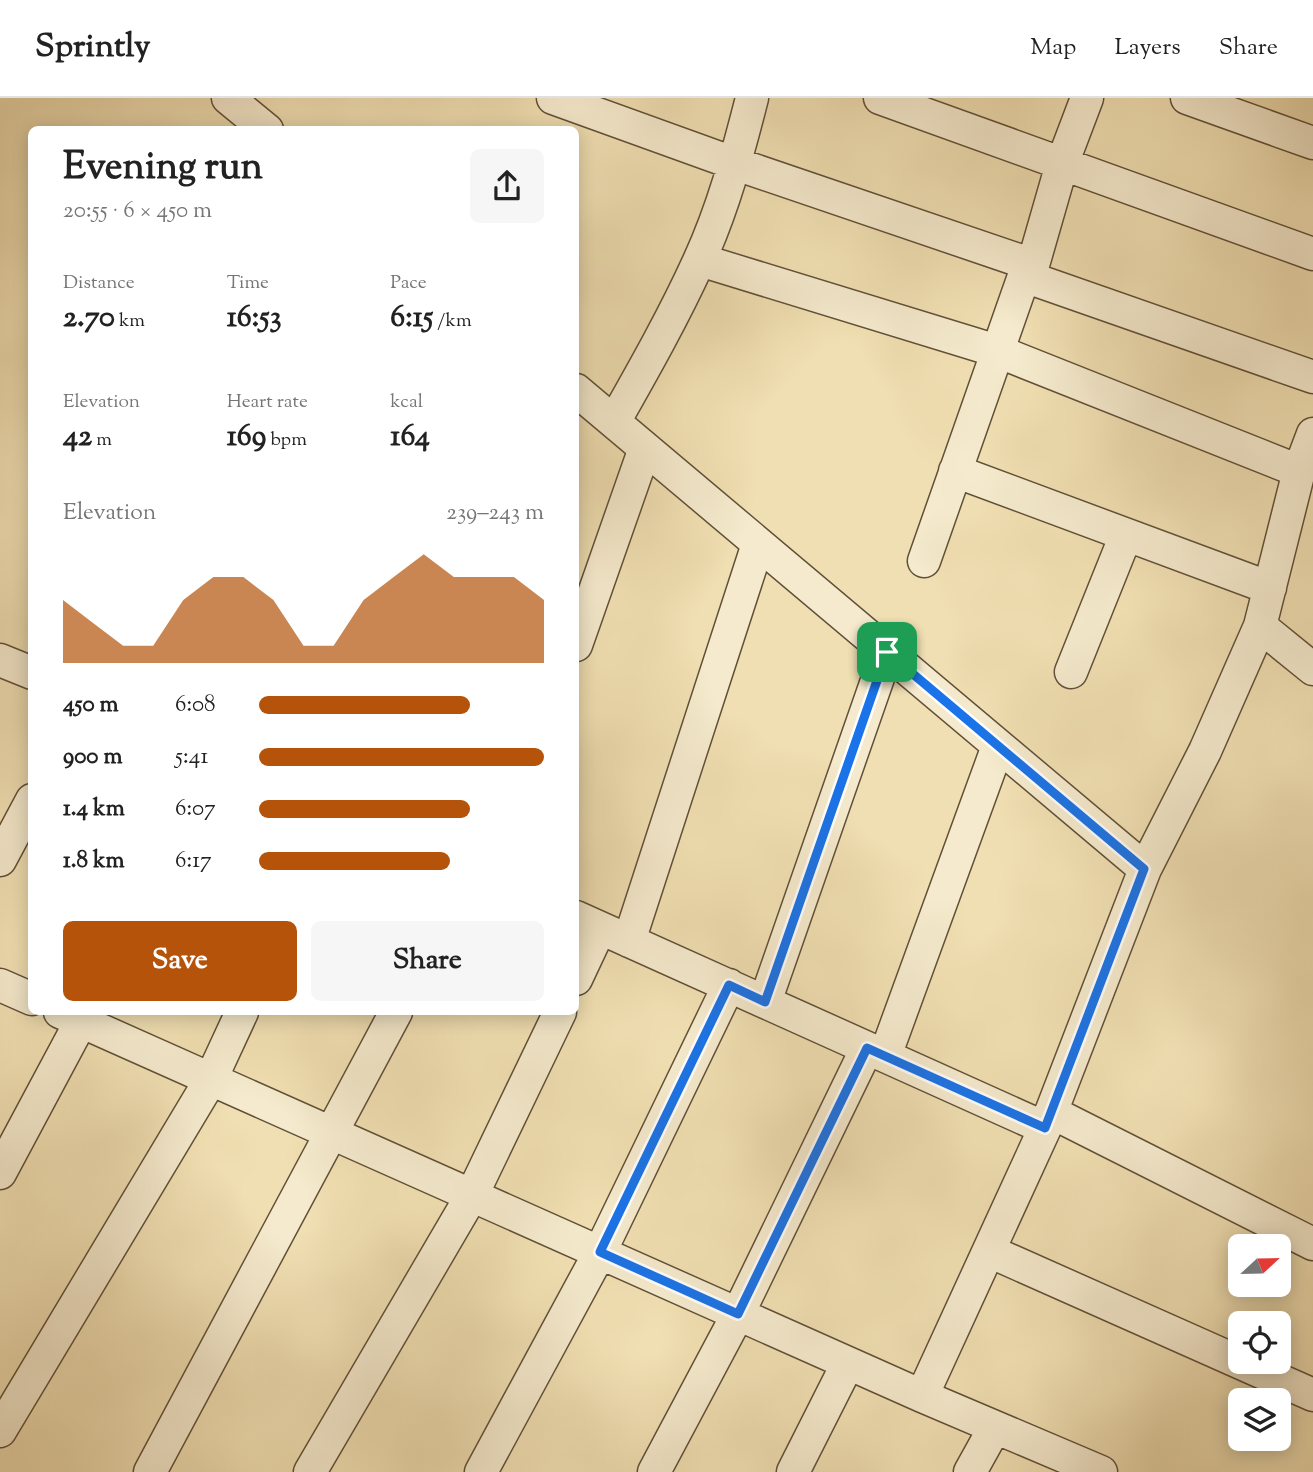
<!DOCTYPE html>
<html lang="en">
<head>
<meta charset="utf-8">
<style>
	body { margin:0; font-family:"Sorts Mill Goudy",serif; background:#f6f6f6; color:#222; height:100vh; display:flex; flex-direction:column; font-size:26px; white-space:nowrap }
	* { box-sizing:border-box; margin:0 }
	p { font-size:23px; color:#767676 }
	.icon { flex:none; width:38px; height:38px; fill:none; stroke:currentColor; stroke-width:2; stroke-linecap:round; stroke-linejoin:round }
	.map { position:relative; flex:1; overflow:hidden }
	.details { position:absolute; left:28px; top:28px; width:551px; height:889px; display:flex; flex-direction:column; background:#fff; border-radius:10px; box-shadow:0 4px 18px #0003 }
	.details>* { flex:none }
	.needle { width:46px; rotate:68deg }
	.buttons { position:absolute; left:1228px; top:1136px; display:grid; gap:14px }
	.buttons a { display:grid; place-items:center; width:63px; height:63px; border-radius:10px; background:#fff; box-shadow:0 4px 18px #0003; font-size:35px }
	.pin { position:absolute; display:grid; place-items:center; width:60px; height:60px; color:#fff; margin:-30px; border-radius:14px; box-shadow:0 4px 10px #0006 }
	.round { display:grid; place-items:center; flex:none; width:74px; height:74px; border-radius:10px; background:#f6f6f6 }
	.overview { display:flex; align-items:center; justify-content:space-between; height:119px; padding:0 35px }
	h1 { font-size:38px; font-weight:700; line-height:52px }
	.stats { display:grid; grid-template-columns:repeat(3,1fr); gap:10px; height:119px; padding:7px 35px }
	.stats div { display:grid; align-content:center }
	.stats b { font-size:30px; font-weight:700 }
	.stats small { font-size:19px; font-weight:400 }
	.stats p { font-size:19px }
	.chart { height:196px; padding:14px 35px }
	.chart p { display:flex; justify-content:space-between }
	.chart svg { width:100%; height:126px; margin-top:7px; fill:#b45309; opacity:.7 }
	.action { display:flex; gap:14px; margin-top:auto; padding:14px 35px }
	.action a { flex:1; height:80px; border-radius:10px; background:#b45309; color:#fff; font-size:28px; font-weight:700; line-height:80px; text-align:center }
	.action a+a { background:#f6f6f6; color:#222 }
	ul { padding:0 35px; list-style:none; font-size:23px }
	li { display:grid; grid-template-columns:112px 84px 1fr; align-items:center; height:52px }
	li i { height:18px; border-radius:9px; background:#b45309 }
	header { display:flex; align-items:center; gap:42px; box-sizing:border-box; height:98px; padding:0 35px; background:#fff; border-bottom:2px solid #e0e0e0 }
	header strong { font-size:33px }
	nav { display:flex; gap:38px; margin-inline-start:auto; font-size:24px }
	.map>svg:first-child { display:block }
</style>
</head>
<body>
<header>
<strong>Sprintly</strong>
<nav><a>Map</a><a>Layers</a><a>Share</a></nav>
</header>
<div class="map">
<svg width="1313" height="1374" viewBox="0 0 1313 1374">
	<rect width="100%" height="100%" fill="#f0dfb2"/>
	<filter id="stains"><feTurbulence type="fractalNoise" baseFrequency=".00286" numOctaves="4"/><feColorMatrix values="0 0 0 0 .2 0 0 0 0 .09 0 0 0 0 .02 0 0 0 .5 -.17"/></filter>
	<radialGradient id="worn" r=".72"><stop offset=".6" stop-color="#630" stop-opacity="0"/><stop offset="1" stop-color="#630" stop-opacity=".3"/></radialGradient>
	<g fill="none" stroke-linecap="round" stroke-linejoin="round">
		<defs>
			<path id="minor" d="M228,0L267,32
				M553,0L736,66L1033,167
				M880,0L1313,156
				M1187,0L1313,45
				M700,162L997,253L1299,373
				M1024,178L1313,279
				M576,292L1145,771
				M614,324C644,271 674,218 699,163C723,111 738,55 752,0
				M955,373L1270,490
				M924,463L1024,178L1033,167L1062,66L1087,0
				M1260,528L1313,571
				M576,547L645,350
				M0,562L32,575
				M1071,574L1126,437
				M0,762L32,702
				M576,819L1045,1030
				M629,843L758,446
				M576,881L600,830
				M0,887L32,901
				M765,904L887,554
				M60,914L922,1298L1101,1374
				M885,958L998,648
				M1051,1014L1313,1146
				M0,1075L86,914
				M989,1153L1313,1297
				M922,1298L1045,1030L1145,771L1205,653L1260,528L1299,373L1313,336
				M0,1333L211,981L242,914
				M150,1374L396,914
				M310,1374L472,1097L560,914
				M481,1374L600,1154L729,887
				M654,1374L738,1216L867,950
				M793,1374L848,1265
				M970,1374L995,1329"/>
		</defs>
		<!-- minor casing -->
		<use href="#minor" stroke="#615038" stroke-width="35"/>
		<!-- minor -->
		<use href="#minor" stroke="#f5eacd" stroke-width="32"/>
	</g>
	<g fill="none" stroke-linecap="round" stroke-linejoin="round">
		<defs>
			<path id="route" d="M887,554L1144,771L1045,1030L867,950L738,1216L600,1154L729,887L765,904Z"/>
		</defs>
		<!-- route casing -->
		<use href="#route" stroke="#fff" stroke-width="14"/>
		<!-- route -->
		<use href="#route" stroke="#1a73e8" stroke-width="9"/>
	</g>
	<rect width="100%" height="100%" filter="url(#stains)"/>
	<rect width="100%" height="100%" fill="url(#worn)"/>
</svg>
<div class="buttons">
<a><svg class="needle" viewBox="-14 -14 28 28"><path d="M0-13l5 13h-10z" fill="#e53935"/><path d="M0 13l5-13h-10z" fill="#767676"/></svg></a>
<a><svg class="icon" aria-label="locate" viewBox="0 0 24 24"><circle cx="12" cy="12" r="6"/><path d="M12 2v4M12 18v4M2 12h4M18 12h4"/></svg></a>
<a><svg class="icon" aria-label="layers" viewBox="0 0 24 24"><path d="M12 4l9 5-9 5-9-5zM3 14l9 5 9-5"/></svg></a>
</div>
<div class="pin" style="left:887px;top:554px;background:#1e9e55"><svg class="icon" aria-label="arrive" viewBox="0 0 24 24"><path d="M6 21V4h12l-3 4 3 4H6"/></svg></div>
<section class="details">
<div class="overview"><div><h1>Evening run</h1><p>20:55 · 6 × 450 m</p></div><a class="round"><svg class="icon" aria-label="share" viewBox="0 0 24 24"><path d="M12 15V3M7 8l5-5 5 5M5 13v7h14v-7"/></svg></a></div>
<div class="stats">
<div><p>Distance</p><b>2.70<small> km</small></b></div>
<div><p>Time</p><b>16:53</b></div>
<div><p>Pace</p><b>6:15<small> /km</small></b></div>
</div>
<div class="stats">
<div><p>Elevation</p><b>42<small> m</small></b></div>
<div><p>Heart rate</p><b>169<small> bpm</small></b></div>
<div><p>kcal</p><b>164</b></div>
</div>
<div class="chart"><p><span>Elevation</span>239–243 m</p>
<svg viewBox="0 0 160 44" preserveAspectRatio="none"><path d="M0 44V22L10 30L20 38L30 38L40 22L50 14L60 14L70 22L80 38L90 38L100 22L110 14L120 6L130 14L140 14L150 14L160 22V44z"/></svg>
</div>
<ul>
<li><b>450 m</b>6:08<i style="width:74%"></i></li>
<li><b>900 m</b>5:41<i style="width:100%"></i></li>
<li><b>1.4 km</b>6:07<i style="width:74%"></i></li>
<li><b>1.8 km</b>6:17<i style="width:67%"></i></li>
</ul>
<div class="action"><a>Save</a><a>Share</a></div>
</section>
</div>
</body>
</html>
